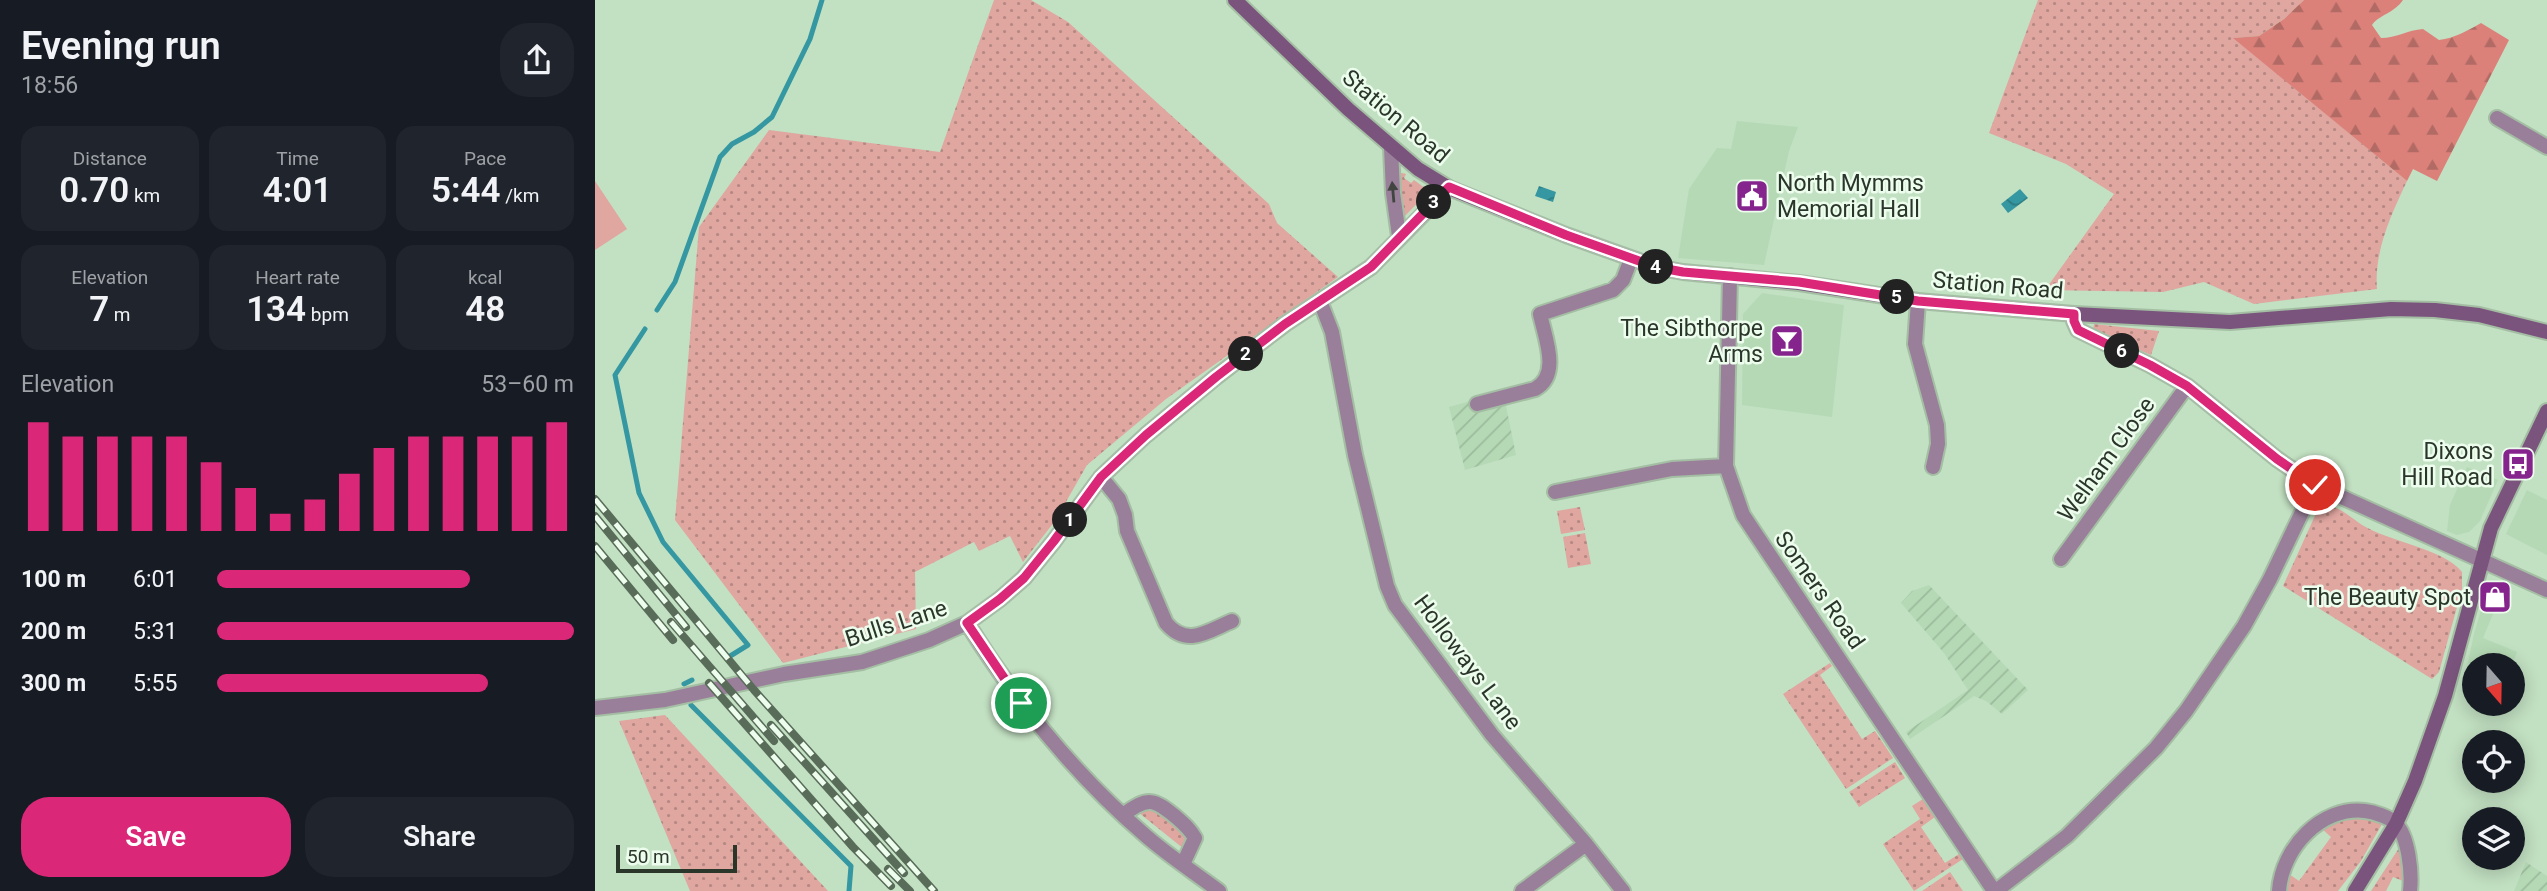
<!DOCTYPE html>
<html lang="en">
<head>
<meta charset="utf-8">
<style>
	body { margin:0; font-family:Roboto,sans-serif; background:#20242c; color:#f1f3f6; height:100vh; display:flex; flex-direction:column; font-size:26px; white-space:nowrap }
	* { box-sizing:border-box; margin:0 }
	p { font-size:23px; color:#9ea1a6 }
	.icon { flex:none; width:38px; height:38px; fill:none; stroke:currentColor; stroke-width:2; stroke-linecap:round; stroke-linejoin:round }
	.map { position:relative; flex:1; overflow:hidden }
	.side { display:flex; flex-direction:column; background:#171b24; width:595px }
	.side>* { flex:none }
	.needle { width:46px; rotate:160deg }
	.buttons { position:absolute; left:1867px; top:653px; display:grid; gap:14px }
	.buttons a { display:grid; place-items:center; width:63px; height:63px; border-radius:50%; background:#171b24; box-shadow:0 4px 18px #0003; font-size:35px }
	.scale { position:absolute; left:21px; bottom:18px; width:121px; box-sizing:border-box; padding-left:7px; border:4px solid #2a362a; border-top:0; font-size:19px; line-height:24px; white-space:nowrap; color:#2a362a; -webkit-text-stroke:5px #edfded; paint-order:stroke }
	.pin { position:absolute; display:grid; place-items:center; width:60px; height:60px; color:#fff; margin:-30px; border:4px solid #fff; border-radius:50%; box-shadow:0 2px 7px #0007 }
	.km { position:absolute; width:35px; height:35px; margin:-18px; border-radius:50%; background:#222; color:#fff; font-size:19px; line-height:35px; text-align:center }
	.round { display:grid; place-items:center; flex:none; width:74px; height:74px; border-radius:28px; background:#20242c }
	.summary { display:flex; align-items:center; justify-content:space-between; height:119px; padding:0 21px }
	h1 { font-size:38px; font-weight:600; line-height:52px }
	.stats { display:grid; grid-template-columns:repeat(3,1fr); gap:10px; height:119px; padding:7px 21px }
	.stats div { display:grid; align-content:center; border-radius:18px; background:#20242c; text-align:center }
	.stats b { font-size:35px; font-weight:600 }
	.stats small { font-size:19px; font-weight:400 }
	.stats p { font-size:19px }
	.chart { height:196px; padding:14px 21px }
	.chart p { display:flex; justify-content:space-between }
	.chart svg { width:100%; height:126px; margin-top:7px; stroke:#db2777; stroke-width:6 }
	.cta { display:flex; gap:14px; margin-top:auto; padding:14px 21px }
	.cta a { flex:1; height:80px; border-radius:28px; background:#db2777; color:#fff; font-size:28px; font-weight:600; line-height:80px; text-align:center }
	.cta a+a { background:#20242c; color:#f1f3f6 }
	ul { padding:0 21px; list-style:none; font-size:23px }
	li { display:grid; grid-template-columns:112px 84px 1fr; align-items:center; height:52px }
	li i { height:18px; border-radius:9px; background:#db2777 }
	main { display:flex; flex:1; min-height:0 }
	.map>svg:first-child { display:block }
</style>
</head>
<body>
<main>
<section class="side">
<div class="summary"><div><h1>Evening run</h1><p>18:56</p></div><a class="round"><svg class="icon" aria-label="share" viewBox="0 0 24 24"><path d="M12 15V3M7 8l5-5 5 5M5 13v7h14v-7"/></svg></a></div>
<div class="stats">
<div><p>Distance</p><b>0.70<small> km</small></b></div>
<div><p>Time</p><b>4:01</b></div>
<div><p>Pace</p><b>5:44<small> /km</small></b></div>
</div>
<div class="stats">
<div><p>Elevation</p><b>7<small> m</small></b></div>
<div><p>Heart rate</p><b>134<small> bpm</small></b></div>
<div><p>kcal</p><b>48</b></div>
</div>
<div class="chart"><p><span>Elevation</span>53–60 m</p>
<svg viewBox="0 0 160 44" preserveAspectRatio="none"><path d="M5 44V6M15 44V11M25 44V11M35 44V11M45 44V11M55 44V20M65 44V29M75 44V38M85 44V33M95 44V24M105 44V15M115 44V11M125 44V11M135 44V11M145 44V11M155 44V6"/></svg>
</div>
<ul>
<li><b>100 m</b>6:01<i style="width:71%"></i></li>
<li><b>200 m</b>5:31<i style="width:100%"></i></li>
<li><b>300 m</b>5:55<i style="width:76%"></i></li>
</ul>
<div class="cta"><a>Save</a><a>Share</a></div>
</section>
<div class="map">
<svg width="1952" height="891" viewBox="0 0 1952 891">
	<defs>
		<pattern id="industrial-furrows" width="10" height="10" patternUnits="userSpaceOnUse" patternTransform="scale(1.75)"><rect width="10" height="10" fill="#b5d9b5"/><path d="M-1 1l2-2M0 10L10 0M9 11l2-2" fill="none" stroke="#9cbb9c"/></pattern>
		<pattern id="grass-dots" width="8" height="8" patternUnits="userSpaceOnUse" patternTransform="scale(1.75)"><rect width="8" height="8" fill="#e0a6a0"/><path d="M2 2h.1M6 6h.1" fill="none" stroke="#b68883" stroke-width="1.8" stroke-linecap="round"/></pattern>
		<pattern id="forest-firs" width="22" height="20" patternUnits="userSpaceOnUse" patternTransform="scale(1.75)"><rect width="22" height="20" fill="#db817a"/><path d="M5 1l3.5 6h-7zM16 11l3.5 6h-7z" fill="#b26a64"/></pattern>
		<pattern id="water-waves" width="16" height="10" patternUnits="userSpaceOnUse" patternTransform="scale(1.75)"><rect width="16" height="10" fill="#3597a1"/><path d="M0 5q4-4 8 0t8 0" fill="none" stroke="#2d7c83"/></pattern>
	</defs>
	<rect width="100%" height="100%" fill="#c2e0c2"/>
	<!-- built -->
	<path fill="#b5d9b5" d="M1142,121L1203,127L1194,151L1169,265L1083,258L1094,189L1122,148L1136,149Z
		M1167,293L1249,305L1237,417L1147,405L1148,314Z
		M1872,467L1903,480L1885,521L1874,532L1862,535L1852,531L1855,505Z
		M1932,490L1952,500V555L1911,534Z
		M1902,581L1910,585L1888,638L1922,652L1917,665H1880L1879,670L1872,667L1879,634L1890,596L1897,583Z"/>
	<!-- industrial -->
	<path fill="url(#industrial-furrows)" d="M940,383L910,401L921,455L870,470L854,407Z
		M1334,585L1433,690L1407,714L1391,701L1379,696L1315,739L1311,732L1373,690L1349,653L1306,603L1317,591Z
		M1931,862L1952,876V891H1919Z"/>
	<!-- grass -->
	<path fill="url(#grass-dots)" d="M399,0H436L473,22L674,204L682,223L743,277L571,399L492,465L460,521L428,562L415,536L384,551L379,542L320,572L321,629L188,663L80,520L104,227L174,130L345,152Z
		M1443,0H1709L1689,19L1664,36L1639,38L1812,181C1796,215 1779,251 1782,289L1659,304L1609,282L1568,292L1450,290L1519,194L1471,164L1394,133Z
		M807,173L811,174L809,178L816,183L819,180L834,191L810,216L806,213L804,174Z
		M1499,324L1564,331L1556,355L1498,330Z
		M1728,505C1743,505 1755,517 1767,525C1795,542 1849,549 1867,572V589L1844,672L1837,679L1688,586L1724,507Z
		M985,507L990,530L966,534L962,511Z
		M990,533L996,564L973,568L968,537Z
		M1235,663L1237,666L1225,675L1267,739L1280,731L1298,758L1251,789L1188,694Z
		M70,715L233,891H95L24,721Z
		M1300,762L1310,778L1264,807L1254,792Z
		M1328,799L1340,817L1326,827L1350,863L1364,854L1368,859L1319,891L1288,844L1325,819L1317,806Z
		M559,806L595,838L589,849L543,812Z
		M1748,815L1783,818L1787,824L1766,861L1743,891H1690L1694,874L1704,881L1736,837L1727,829Z
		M1804,848L1807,853L1808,881L1798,877L1791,891H1776Z
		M1355,872L1368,891H1326H1327Z"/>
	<!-- forest -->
	<path fill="url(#forest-firs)" d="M1709,0H1808C1798,14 1785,14 1777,25L1786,38C1801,38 1813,30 1828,29L1844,40C1860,38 1872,31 1886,23L1914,40L1842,181L1818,169L1812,181L1638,38L1664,36L1689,19Z"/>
	<!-- park -->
	<path fill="#e0a6a0" d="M0,181L32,229L0,250Z"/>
	<!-- water -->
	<path fill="url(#water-waves)" d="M944,186L961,192L958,202L940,196Z
		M1425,189L1433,198L1413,213L1406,204Z"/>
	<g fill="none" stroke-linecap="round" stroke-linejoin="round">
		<!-- stream -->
		<path stroke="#3597a1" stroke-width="5" d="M62,310L80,282L125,157L137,144L159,132L177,117L215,39L227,0
			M50,329L20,375L44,493L68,542L153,645L132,658
			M89,684L97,680
			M96,705L256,866L254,891"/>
		<defs>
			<path id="street" d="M1902,118L1952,147
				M796,147L798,193L804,236
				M1135,276L1131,466L1148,515L1399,891
				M725,301L737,332L760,455L792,586L800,605L897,735L991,844L1028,891
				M1323,301L1320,344L1342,425L1343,444L1338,467
				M1479,314V321L1483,330L1555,365L1592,386L1682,459L1720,485L1952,590
				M882,404L940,389C966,375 950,338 945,314L1018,290L1028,280L1036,259
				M506,477L524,499L530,515L532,531L571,623C592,648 613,631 637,621
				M960,492L1077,469L1131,466
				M1466,559L1592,386
				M372,623C422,703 480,775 551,836C574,856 600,873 624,891
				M0,708L70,700L189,674L267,662L334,640L372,623L405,599L429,578L459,541L506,477L551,435L621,377L690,324L776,267L854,188
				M528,815C553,796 559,799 581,817C589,824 595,829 600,838L588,864
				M927,891L991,844
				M1401,891L1472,836L1561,748L1591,711L1649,626L1675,579L1720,485
				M1684,891C1687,848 1726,806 1770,811C1779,812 1794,817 1800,823C1814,836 1817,874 1815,891"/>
			<path id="secondary" d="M640,0L753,109L823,169L854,188L971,235L1061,267L1088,272L1204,283L1323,301L1479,314L1635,322L1796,309L1840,310L1884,315L1952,332
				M1760,891L1801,824L1820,781L1850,696L1896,528L1952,411"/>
		</defs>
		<!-- street casing -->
		<use href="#street" stroke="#a4bea4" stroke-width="18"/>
		<!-- secondary casing -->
		<use href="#secondary" stroke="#a4bea4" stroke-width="18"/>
		<!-- street -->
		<use href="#street" stroke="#997f9a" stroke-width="14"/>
		<!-- secondary -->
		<use href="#secondary" stroke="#7a547c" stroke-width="14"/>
		<defs>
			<path id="rail" d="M0,499L159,690L339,891
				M0,516L91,627
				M0,546L78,640
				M76,622L179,741
				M114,683L258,847L296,886
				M176,725L309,873
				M293,869L315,891"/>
		</defs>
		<!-- rail casing -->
		<use href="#rail" stroke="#596b59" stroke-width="8"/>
		<!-- rail -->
		<use href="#rail" stroke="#edfded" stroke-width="5" stroke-dasharray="16" stroke-linecap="butt"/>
	</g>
	<!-- one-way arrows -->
	<defs><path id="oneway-solid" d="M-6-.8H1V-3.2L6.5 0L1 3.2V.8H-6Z" transform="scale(1.75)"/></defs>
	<use fill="#404540" href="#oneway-solid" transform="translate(798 192) rotate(-95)"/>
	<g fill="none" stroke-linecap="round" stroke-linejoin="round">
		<defs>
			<path id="route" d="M426,703L372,623L405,599L429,578L459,541L506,477L551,435L621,377L690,324L776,267L854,187L971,235L1061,267L1088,272L1204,282L1323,301L1479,314V321L1483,330L1555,365L1592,386L1682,459L1720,485"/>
		</defs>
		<!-- route casing -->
		<use href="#route" stroke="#fff" stroke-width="14"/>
		<!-- route -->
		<use href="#route" stroke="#db2777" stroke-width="9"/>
	</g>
	<!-- icons -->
	<defs>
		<symbol id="civic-square" viewBox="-11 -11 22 22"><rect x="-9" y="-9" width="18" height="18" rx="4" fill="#86248d" stroke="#edfded"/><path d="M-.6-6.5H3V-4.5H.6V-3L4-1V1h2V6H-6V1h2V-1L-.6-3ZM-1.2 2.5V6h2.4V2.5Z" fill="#fff"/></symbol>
		<symbol id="bar-square" viewBox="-11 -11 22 22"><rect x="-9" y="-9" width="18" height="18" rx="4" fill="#86248d" stroke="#edfded"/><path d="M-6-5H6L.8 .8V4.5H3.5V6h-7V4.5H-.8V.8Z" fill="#fff"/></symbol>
		<symbol id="bus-square" viewBox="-11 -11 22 22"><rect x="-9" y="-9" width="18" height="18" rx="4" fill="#86248d" stroke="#edfded"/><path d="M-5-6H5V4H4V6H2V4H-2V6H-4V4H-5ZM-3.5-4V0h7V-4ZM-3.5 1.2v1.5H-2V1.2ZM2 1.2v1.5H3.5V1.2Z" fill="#fff"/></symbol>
		<symbol id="shop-square" viewBox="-11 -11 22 22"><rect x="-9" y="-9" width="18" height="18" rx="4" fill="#86248d" stroke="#edfded"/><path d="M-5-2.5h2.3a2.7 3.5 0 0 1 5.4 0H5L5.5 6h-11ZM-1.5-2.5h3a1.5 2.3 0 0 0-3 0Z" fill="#fff"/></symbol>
	</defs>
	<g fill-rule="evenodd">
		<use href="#civic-square" x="1138" y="177" width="38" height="38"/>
		<use href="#bar-square" x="1173" y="322" width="38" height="38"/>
		<use href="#bus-square" x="1904" y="445" width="38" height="38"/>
		<use href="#shop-square" x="1881" y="578" width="38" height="38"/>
	</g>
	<g text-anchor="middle" stroke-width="5" stroke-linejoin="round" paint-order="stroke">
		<!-- street labels -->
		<g font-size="23" fill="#2a362a" stroke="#edfded">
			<text transform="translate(801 116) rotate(40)" y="8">Station Road</text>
			<text transform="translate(1403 285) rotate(5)" y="8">Station Road</text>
			<text transform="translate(1511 459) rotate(-54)" y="8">Welham Close</text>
			<text transform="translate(1225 590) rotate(55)" y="8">Somers Road</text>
			<text transform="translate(301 623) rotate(-18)" y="8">Bulls Lane</text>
			<text transform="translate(873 662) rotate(53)" y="8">Holloways Lane</text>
		</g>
		<!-- poi labels -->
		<g font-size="23" fill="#2a362a" stroke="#edfded" text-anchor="end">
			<text x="1182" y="191" text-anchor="start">North Mymms<tspan x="1182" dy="26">Memorial Hall</tspan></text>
			<text x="1168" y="336">The Sibthorpe<tspan x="1168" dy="26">Arms</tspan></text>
			<text x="1898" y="459">Dixons<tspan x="1898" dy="26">Hill Road</tspan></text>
			<text x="1876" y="605">The Beauty Spot</text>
		</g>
	</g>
</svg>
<div class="buttons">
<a><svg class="needle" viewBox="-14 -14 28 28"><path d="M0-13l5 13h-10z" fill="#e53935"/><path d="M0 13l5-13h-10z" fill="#9ea1a6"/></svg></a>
<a><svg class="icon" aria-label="locate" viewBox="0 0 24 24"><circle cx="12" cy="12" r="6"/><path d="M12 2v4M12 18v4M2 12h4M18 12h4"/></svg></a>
<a><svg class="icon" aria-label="layers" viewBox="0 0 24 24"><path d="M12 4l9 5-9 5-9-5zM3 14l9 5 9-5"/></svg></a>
</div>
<div class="scale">50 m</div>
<div class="pin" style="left:426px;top:703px;background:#1e9e55"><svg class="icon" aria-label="arrive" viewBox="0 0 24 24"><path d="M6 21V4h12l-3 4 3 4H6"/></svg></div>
<div class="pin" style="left:1720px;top:485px;background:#d93025"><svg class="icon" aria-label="check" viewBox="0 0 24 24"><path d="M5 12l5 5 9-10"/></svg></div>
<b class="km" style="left:475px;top:520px">1</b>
<b class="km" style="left:651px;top:354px">2</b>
<b class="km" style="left:839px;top:202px">3</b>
<b class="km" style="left:1061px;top:267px">4</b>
<b class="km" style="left:1302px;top:297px">5</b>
<b class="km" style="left:1527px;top:351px">6</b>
</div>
</main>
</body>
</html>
